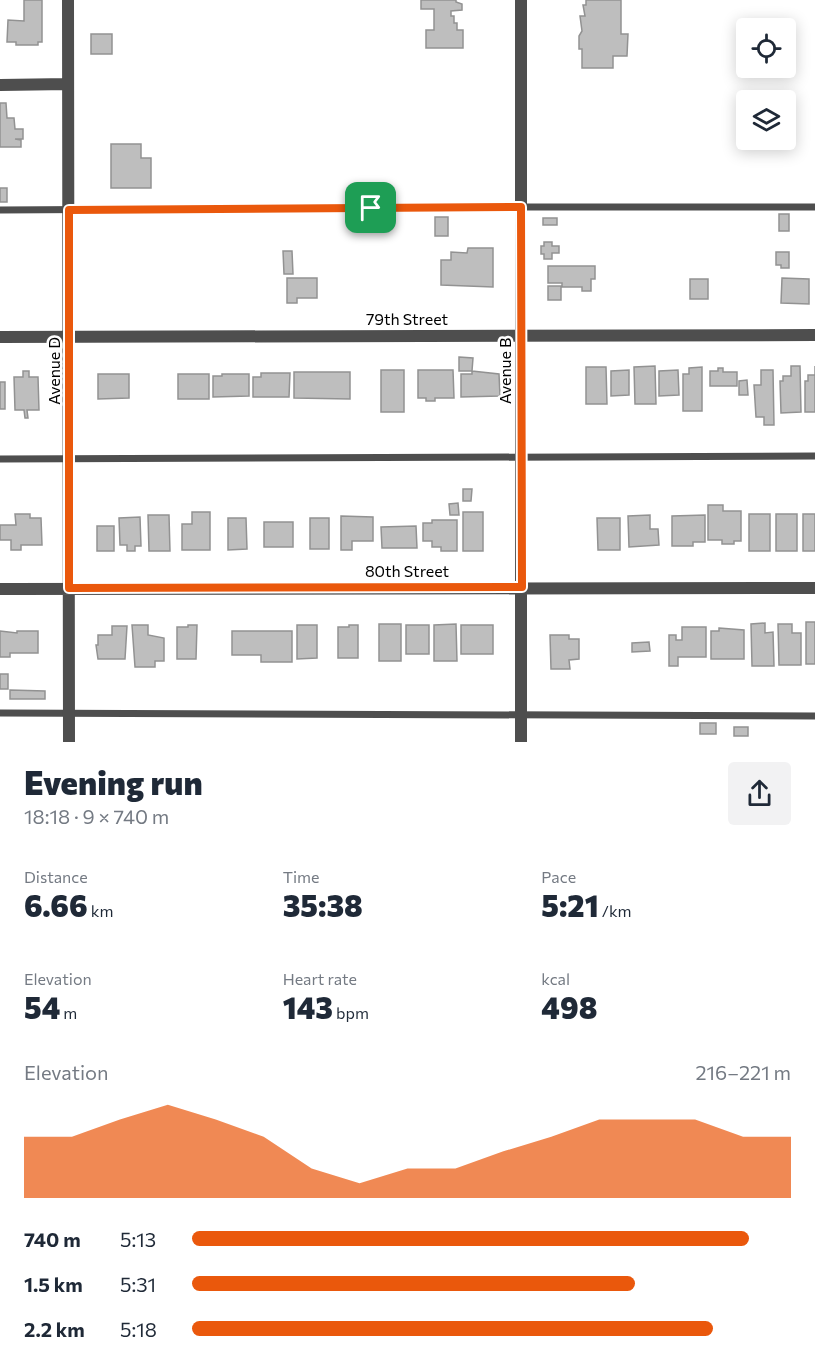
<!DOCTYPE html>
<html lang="en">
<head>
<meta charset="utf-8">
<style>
	body { margin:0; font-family:Commissioner,sans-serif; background:#f2f2f3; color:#1f2937; height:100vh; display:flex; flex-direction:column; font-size:22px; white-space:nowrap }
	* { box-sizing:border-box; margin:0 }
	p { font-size:20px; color:#747a83 }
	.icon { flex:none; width:33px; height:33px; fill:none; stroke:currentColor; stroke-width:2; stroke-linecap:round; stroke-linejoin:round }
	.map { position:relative; height:742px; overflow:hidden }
	.sheet { display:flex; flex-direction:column; background:#fff; flex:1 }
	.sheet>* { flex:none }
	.controls { position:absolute; left:736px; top:18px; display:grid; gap:12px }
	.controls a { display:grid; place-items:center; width:60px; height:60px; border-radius:6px; background:#fff; box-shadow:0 3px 15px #0003; font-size:30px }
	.pin { position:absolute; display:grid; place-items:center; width:51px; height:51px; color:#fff; margin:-26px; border-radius:12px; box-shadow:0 3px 9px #0006 }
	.round { display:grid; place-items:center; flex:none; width:63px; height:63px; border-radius:6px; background:#f2f2f3 }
	.headline { display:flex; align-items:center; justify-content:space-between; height:102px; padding:0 24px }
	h1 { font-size:33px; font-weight:800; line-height:45px }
	.figures { display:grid; grid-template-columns:repeat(3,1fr); gap:9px; height:102px; padding:6px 24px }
	.figures div { display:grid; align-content:center }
	.figures b { font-size:30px; font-weight:800 }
	.figures small { font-size:16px; font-weight:400 }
	.figures p { font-size:16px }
	.chart { height:168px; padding:12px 24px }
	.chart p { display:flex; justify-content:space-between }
	.chart svg { width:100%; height:108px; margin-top:6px; fill:#ea580c; opacity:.7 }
	ul { padding:0 24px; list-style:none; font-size:20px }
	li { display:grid; grid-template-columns:96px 72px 1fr; align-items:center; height:45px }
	li i { height:15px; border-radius:8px; background:#ea580c }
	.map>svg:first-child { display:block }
</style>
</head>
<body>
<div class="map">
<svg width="815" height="742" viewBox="0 0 815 742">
	<rect width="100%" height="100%" fill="#fff"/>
	<!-- building -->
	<path fill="#bebebe" stroke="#929292" stroke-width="1.5" d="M24,0H42V42H38V45H16V42H7L8,20L24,21Z
		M421,0H456V2L462,4V10L451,11V16H454V23H457V30H463V48H426V30H434V9H421Z
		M586,0H621V34H628L627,56H613V68H582V49H579V36L582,31L580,16H585L583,5H586Z
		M91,34H112V54H91Z
		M0,103H6L7,118H14L15,129H23V139H15L21,140V147H0Z
		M111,144H141V158H151V188H111Z
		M0,188H7V202H0Z
		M779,214H789V231H779Z
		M435,217H448V236H435Z
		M543,218H557V225H543Z
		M544,242H552V246H559V253H552V259H544V254H541V246H544Z
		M468,248H493V287L441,285V260H451V252L467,253Z
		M283,251H292L293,274H284Z
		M776,252H789V268H781V265H776Z
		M548,266H595V279H591V291H582V287H562V283H548Z
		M287,278H317V298H297V303H287Z
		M782,278L809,279V304L781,303Z
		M690,279H708V299H690Z
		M548,286H561V300H548Z
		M459,357L473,358L472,371H459Z
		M655,366L656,404H635L634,367Z
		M791,366H800L801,412L781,413L780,381H783V376H791Z
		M815,366V412H805V381H808V375H815Z
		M586,367H606L607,404H586Z
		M702,367V411H683V374H689V368Z
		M718,368H723V372H737V386H710V371H718Z
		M381,370H404V412H381Z
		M418,370H453L454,398H435V401H426V398H418Z
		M629,370V395L611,396V371Z
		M678,370L679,395L659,396V371Z
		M761,370H773L774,425H764V417H756L754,385H761Z
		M23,371H29V377H38L39,410H27L28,418H25L24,410H15L14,377H23Z
		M472,371L499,374L500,396L461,397V374H472Z
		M294,372H350V399L294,398Z
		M261,373H290L289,397H253V377H261Z
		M98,374H129V398L98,399Z
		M178,374H209V399H178Z
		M222,374H249V396L213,397V376H222Z
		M747,380L748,395H739V381Z
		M0,382H5V409H0Z
		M463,489H472L471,501H463Z
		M458,503L459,515H450L449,504Z
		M708,505H723V511H741V541H734V544H722V540H708Z
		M192,512H210V550H182V524H192Z
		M463,512H483V551H463Z
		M15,514H30V518H41L42,545H21V550H11V540H0V525H16Z
		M749,514H770V551H749Z
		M776,514H797V551H776Z
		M803,514H815V551H803Z
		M148,515H169L170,551H149Z
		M650,515V529H658L659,545L629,547L628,516Z
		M705,515V542H693V546H672V516Z
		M341,516L373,517V541H352V550H341Z
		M140,517L141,546H135V551H127V545H120L119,518Z
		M228,518H246L247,549L228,550Z
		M310,518H329V549H310Z
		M597,518H620V550H598Z
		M432,520H457V551H441V547H432V541H423V523H432Z
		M264,522H293V547H264Z
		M97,526H114V551H97Z
		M416,526L417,548H382L381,527Z
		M806,622H815V664H806Z
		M765,623V633L773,632L774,666H752L751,624Z
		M379,624H401V661H379Z
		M456,624L457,661H434V625Z
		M778,624H792V633H801V665H779Z
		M132,625H148V635L164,638V661H155V667H135Z
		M188,625H197L196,659H177V627H188Z
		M297,625H317V658L297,659Z
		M349,625H358V658H338V627H349Z
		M406,625H429V654H406Z
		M461,625H493V654H461Z
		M112,626H127L125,659H98L96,645H98V635H112Z
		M682,627H706V657H678V666H669V635H676V640H682Z
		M719,628L744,630V659H711V631H719Z
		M0,631L17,633V631H38V653H10V657H0Z
		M232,631H292V662H261V655H232Z
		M550,635H569V639H579V659L569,660L570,669H551Z
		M649,642L650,651L632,652V643Z
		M0,674H8V689H0Z
		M10,690L45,691V699H10Z
		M700,723H716V734H700Z
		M734,727H748V736H734Z"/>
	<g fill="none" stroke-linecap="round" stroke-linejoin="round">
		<!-- service -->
		<path stroke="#4e4e4e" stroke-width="7" d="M0,210L521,207H815
			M0,459L815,456
			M0,713L815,716"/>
		<!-- minor -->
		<path stroke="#4e4e4e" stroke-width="12" d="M68,0L69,742
			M521,0V742
			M0,85L68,84
			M0,337L815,335
			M0,589L815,588"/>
	</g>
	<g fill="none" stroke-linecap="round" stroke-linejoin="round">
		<defs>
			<path id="route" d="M521,207L522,587L69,588V210Z"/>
		</defs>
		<!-- route casing -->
		<use href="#route" stroke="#fff" stroke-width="12"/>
		<!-- route -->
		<use href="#route" stroke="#ea580c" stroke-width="8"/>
	</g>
	<g text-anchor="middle" stroke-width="5" stroke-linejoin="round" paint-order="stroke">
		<!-- street labels -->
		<g font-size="16" fill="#000" stroke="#fff">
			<text x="407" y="325">79th Street</text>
			<text transform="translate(54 371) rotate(-90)" y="6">Avenue D</text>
			<text transform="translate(505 371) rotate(-90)" y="6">Avenue B</text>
			<text x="407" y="577">80th Street</text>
		</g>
	</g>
</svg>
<div class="controls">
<a><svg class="icon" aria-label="locate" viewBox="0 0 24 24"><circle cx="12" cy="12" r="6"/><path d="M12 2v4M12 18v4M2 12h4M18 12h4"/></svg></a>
<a><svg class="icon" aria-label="layers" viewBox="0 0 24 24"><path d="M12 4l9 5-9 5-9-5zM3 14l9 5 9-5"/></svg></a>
</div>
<div class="pin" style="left:371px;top:208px;background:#1e9e55"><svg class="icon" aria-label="arrive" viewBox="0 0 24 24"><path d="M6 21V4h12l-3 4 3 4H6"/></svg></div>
</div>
<section class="sheet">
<div class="headline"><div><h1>Evening run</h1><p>18:18 · 9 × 740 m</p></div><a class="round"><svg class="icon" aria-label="share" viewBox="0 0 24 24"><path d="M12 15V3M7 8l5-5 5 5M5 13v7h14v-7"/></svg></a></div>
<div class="figures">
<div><p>Distance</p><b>6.66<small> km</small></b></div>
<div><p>Time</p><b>35:38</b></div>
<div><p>Pace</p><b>5:21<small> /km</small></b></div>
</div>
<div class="figures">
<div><p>Elevation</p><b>54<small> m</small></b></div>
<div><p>Heart rate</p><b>143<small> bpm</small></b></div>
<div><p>kcal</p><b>498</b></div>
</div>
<div class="chart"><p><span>Elevation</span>216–221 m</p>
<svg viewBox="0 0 160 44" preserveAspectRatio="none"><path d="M0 44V19L10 19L20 12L30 6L40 12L50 19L60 32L70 38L80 32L90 32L100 25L110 19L120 12L130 12L140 12L150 19L160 19V44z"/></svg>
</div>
<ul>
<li><b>740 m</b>5:13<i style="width:93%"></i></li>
<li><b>1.5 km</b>5:31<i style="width:74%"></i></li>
<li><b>2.2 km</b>5:18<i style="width:87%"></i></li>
</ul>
</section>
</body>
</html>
